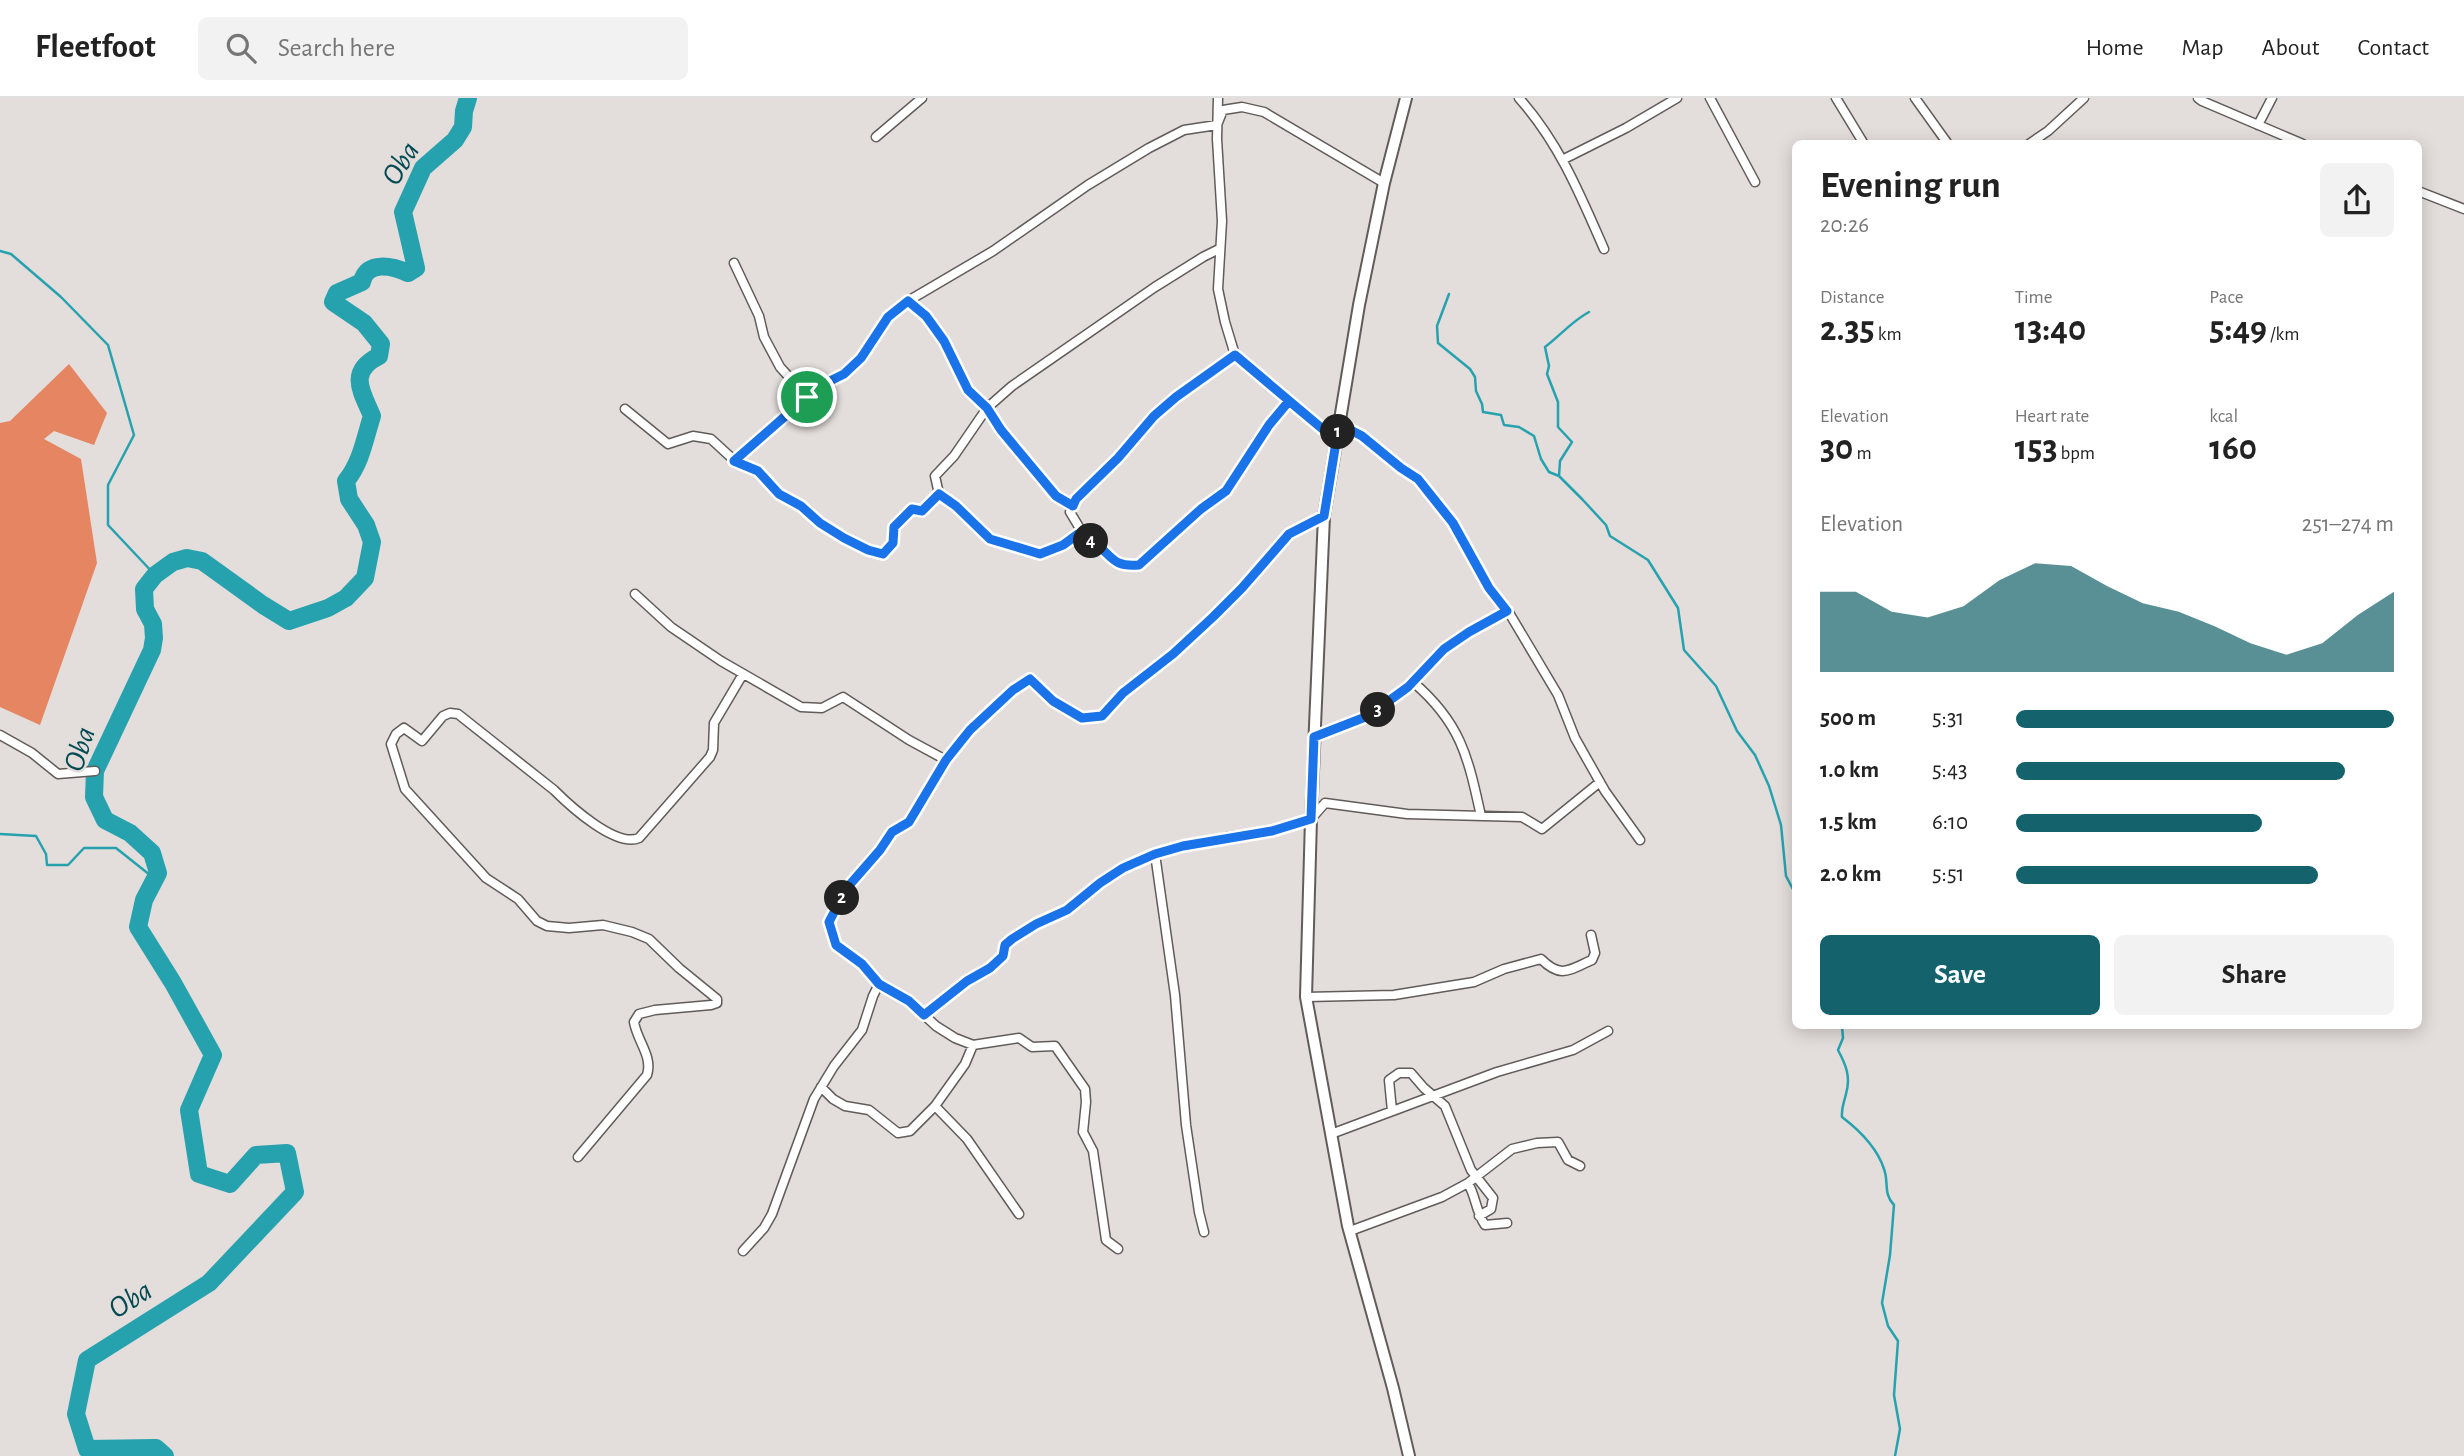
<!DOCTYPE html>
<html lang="en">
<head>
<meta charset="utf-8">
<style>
	body { margin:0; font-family:"Alegreya Sans",sans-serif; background:#f2f2f2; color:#222; height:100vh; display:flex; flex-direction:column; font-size:26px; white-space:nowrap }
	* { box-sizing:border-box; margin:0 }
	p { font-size:23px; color:#767676 }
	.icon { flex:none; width:38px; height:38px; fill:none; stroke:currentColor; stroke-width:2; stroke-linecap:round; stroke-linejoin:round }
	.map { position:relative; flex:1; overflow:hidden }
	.sheet { position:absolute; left:1792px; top:42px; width:630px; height:889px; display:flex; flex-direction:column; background:#fff; border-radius:10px; box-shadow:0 4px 18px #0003 }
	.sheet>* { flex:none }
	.pin { position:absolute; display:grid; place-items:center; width:60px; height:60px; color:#fff; margin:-30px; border:4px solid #fff; border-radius:50%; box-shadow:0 2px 7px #0007 }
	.km { position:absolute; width:35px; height:35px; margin:-18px; border-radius:50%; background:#222; color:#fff; font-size:19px; line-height:35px; text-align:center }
	.round { display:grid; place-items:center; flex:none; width:74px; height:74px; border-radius:10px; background:#f2f2f2 }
	.summary { display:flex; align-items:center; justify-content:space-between; height:119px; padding:0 28px }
	h1 { font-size:38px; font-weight:600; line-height:52px }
	.figures { display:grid; grid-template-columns:repeat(3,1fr); gap:10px; height:119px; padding:7px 28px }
	.figures div { display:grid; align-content:center }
	.figures b { font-size:35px; font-weight:600 }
	.figures small { font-size:19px; font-weight:400 }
	.figures p { font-size:19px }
	.chart { height:196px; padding:14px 28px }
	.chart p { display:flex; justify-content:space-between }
	.chart svg { width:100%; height:126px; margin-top:7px; fill:#14626b; opacity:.7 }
	.primary-button { display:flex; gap:14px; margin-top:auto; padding:14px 28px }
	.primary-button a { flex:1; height:80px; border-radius:10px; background:#14626b; color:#fff; font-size:28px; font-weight:600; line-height:80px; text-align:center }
	.primary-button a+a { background:#f2f2f2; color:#222 }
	ul { padding:0 28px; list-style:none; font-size:23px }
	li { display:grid; grid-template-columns:112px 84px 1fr; align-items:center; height:52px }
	li i { height:18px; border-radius:9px; background:#14626b }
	header { display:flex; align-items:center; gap:42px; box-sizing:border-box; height:98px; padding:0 35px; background:#fff; border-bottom:2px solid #e0e0e0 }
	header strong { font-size:33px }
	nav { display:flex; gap:38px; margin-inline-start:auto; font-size:24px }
	.search { width:490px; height:63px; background:#f2f2f2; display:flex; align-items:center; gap:18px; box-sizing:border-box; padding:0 24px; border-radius:10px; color:#767676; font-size:26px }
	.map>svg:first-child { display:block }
</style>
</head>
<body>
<header>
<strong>Fleetfoot</strong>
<div class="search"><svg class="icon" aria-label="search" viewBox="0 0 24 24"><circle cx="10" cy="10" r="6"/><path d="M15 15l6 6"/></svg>Search here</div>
<nav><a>Home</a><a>Map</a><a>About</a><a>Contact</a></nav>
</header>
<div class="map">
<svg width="2464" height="1358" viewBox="0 0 2464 1358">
	<rect width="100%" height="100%" fill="#e3dddb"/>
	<!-- forest -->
	<path fill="#e68562" d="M69,266L107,315L94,347L54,333L44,341L81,361L97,465L40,627L0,609V325L10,323Z"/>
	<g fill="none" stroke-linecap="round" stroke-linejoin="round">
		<!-- stream -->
		<path stroke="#26a2af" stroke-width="2.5" d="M0,153L11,156L61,199L108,247L134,337L108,387V427L155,477
			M1449,196L1437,228L1438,245L1470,271L1475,279L1476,293L1482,306L1483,314L1501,317L1504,327L1519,329L1534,338L1541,361L1549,374L1559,378L1582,401L1606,427L1610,438L1648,462L1678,510L1684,552L1716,588L1737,633L1755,657L1769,688L1781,727L1786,778L1796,797
			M1559,378L1560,363L1572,344L1558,329V304L1547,276L1549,268L1545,249C1561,237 1572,223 1589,214
			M0,736L36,738L46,756L47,767H68L84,750H116L155,781
			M1842,928L1843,940L1838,952C1846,967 1851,979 1846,996C1844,1005 1841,1010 1842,1019C1859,1032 1877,1049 1884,1071C1889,1084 1883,1096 1894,1107L1890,1157L1882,1205L1888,1228L1898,1243L1894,1297L1900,1331L1895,1358"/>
		<!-- river -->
		<path stroke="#26a2af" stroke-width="18" d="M165,1358L156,1350L87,1351L76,1316L87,1262L209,1185L295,1094L287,1055L256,1057L230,1086L199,1076L189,1012L213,957L173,885L138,829L144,802L158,775L152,755L130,735L105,722L94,699L95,673L152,552L154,540L153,526L145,511L144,491L155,477L173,464L187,460L202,463L263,507L289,523L328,510L346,500L365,480L372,444L366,427L349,401L346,383C361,365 365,340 372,318C362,294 347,274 379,258L381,246L364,225L333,204L337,195L362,184C366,162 393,168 408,175L416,170L403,114L423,70L455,42L463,29L464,13L468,0"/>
		<defs>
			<path id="street" d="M1218,0L1217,41L1222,123L1218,191L1225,224L1235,257
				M1519,0C1559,45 1580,96 1604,151
				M1710,0L1755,84
				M1836,0L1864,46
				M1915,0L1948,46
				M2198,0L2202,3L2303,46
				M2258,27L2272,0
				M876,39L922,0
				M2029,46L2048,33L2084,0
				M1564,61L1626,30L1677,0
				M2418,93L2464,111
				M734,165L759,218L764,239L780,269L807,299
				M908,203L926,218L944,243L968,292L987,310L1001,332L1056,398L1073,408
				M625,311L668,346L693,338L711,341L735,363L758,373L779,395L801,408L820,425L868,452L883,456L893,445L894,429L912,411L922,413L939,396L956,408L990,441L1040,456L1063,447L1078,436L1079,429L1070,414L1076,401L1118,360L1154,318L1176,299L1235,257L1325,333L1345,329L1362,338L1401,370L1418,381L1453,425L1489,490L1508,513L1558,597L1575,640L1605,693L1640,742
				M735,363L818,289L844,276L861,260L888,219L908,203L993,153L1088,87L1149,50L1184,32L1217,27L1223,12L1242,9L1264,14L1384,85
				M939,396L935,378L954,358L987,310L1012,288L1155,189L1203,159L1219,151
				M1078,436C1085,440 1094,443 1099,448C1113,461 1119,469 1139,467L1201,411L1225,393L1269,327L1289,303
				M635,496L671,529L721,563L801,609L822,610L843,599L909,642L946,662
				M1413,584C1461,625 1468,659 1481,718
				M0,637L32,655L58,676L95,673
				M1314,639L1369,618L1408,588L1444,551L1469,534L1508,513
				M879,886L862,866L836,847L829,824L846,791L880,752L892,734L909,725L946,662L970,632L1013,592L1030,581L1053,603L1082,620L1102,618L1123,595L1173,556L1213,519L1242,490L1289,436L1324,418
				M1306,899L1394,897L1437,890L1474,884L1504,871L1541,861C1561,881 1569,872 1592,862L1595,855L1591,837
				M924,917L967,883L990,870L1003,858L1005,847L1036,826L1067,812L1100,785L1123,770L1155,756
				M821,989L833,1001L845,1008L869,1012L898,1035L910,1033L935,1008L967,1041L1019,1116
				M935,1008L965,966L973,947
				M1392,1013L1389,982L1399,975H1411L1424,990L1445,1008L1471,1072L1493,1100L1491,1111L1479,1118
				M1331,1036L1497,974L1573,952L1608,933
				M578,1059L647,977C653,958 637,943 634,924L639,916L655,912L711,907L717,905V901L679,870L649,841L632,834L603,827L569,830L547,828L537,823L518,801L486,780L405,691L391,646L396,636L404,630L422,643L443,618L450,615L458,616L554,692C570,708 616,750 639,740L710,659L713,652L714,625L743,576
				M1468,1085C1476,1099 1476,1114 1485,1127L1507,1125
				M1350,1133L1442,1099L1468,1085L1512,1051L1537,1045L1558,1044L1568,1062L1580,1068
				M1204,1134L1199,1114L1186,1027L1175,897L1155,756L1227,739L1272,733L1311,721L1325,705L1407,716L1522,719L1542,731L1600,684
				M743,1153L764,1130L772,1116L814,1001L834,968L862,932L873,898L879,886L909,903L936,928L955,940L973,947L1019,940L1032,949L1055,948L1085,991L1086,1004L1083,1034L1093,1053L1106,1142L1118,1151"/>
			<path id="secondary" d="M1406,0L1384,85L1359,207L1324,418L1311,721L1306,899L1348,1128L1393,1290L1409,1358"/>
		</defs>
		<!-- street casing -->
		<use href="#street" stroke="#615c5a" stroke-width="11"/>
		<!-- secondary casing -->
		<use href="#secondary" stroke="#615c5a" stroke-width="14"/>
		<!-- street -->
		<use href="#street" stroke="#fff" stroke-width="8"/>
		<!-- secondary -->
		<use href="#secondary" stroke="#fff" stroke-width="10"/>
	</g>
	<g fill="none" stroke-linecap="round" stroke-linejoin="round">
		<defs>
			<path id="route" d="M807,299L818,289L844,276L861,260L888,219L908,203L926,218L944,243L968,292L987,310L1001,332L1056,398L1073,408L1076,401L1118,360L1154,318L1176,299L1235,257L1325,333L1338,332L1324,418L1289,436L1242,490L1213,519L1173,556L1123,595L1102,618L1082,620L1053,603L1030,581L1013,592L970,632L946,662L909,724L892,734L880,752L846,791L829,824L836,847L862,866L879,886L909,903L924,917L967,883L990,870L1003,858L1005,847L1012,841L1036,826L1067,812L1100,785L1123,770L1155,756L1183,748L1272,733L1311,721L1314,639L1368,618L1408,589L1444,551L1469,534L1507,513L1489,490L1453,425L1418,381L1401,370L1362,338L1345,329L1325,333L1289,303L1269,327L1226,393L1201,411L1139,467C1116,469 1114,462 1099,448C1094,443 1085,440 1078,436L1063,447L1040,456L990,441L956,408L939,396L922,413L912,411L894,429L893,445L883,456L868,452L844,440L820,425L801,408L779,396L758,373L734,363L807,299"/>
		</defs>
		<!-- route casing -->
		<use href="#route" stroke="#fff" stroke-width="14"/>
		<!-- route -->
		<use href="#route" stroke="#1a73e8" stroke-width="9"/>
	</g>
	<g text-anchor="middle" stroke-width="5" stroke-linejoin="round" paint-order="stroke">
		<!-- water labels -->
		<g font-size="30" font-style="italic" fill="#024b52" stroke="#e3dddb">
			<text transform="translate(400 65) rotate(-58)" y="10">Oba</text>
			<text transform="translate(79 651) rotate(-72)" y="10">Oba</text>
			<text transform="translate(130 1201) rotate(-32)" y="10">Oba</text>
		</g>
	</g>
</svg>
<div class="pin" style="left:807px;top:299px;background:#1e9e55"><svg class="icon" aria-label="arrive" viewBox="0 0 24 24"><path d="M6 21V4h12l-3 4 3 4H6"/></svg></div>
<b class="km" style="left:1338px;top:334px">1</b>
<b class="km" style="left:842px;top:800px">2</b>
<b class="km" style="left:1378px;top:612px">3</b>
<b class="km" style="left:1091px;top:443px">4</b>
<section class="sheet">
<div class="summary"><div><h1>Evening run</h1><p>20:26</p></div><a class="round"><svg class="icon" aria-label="share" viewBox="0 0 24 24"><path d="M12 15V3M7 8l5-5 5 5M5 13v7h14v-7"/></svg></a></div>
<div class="figures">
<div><p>Distance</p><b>2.35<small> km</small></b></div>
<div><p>Time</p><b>13:40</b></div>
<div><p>Pace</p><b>5:49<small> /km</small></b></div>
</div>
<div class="figures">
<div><p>Elevation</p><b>30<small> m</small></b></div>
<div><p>Heart rate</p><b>153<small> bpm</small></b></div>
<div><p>kcal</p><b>160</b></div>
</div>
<div class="chart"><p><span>Elevation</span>251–274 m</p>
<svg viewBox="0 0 160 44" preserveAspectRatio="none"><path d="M0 44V16L10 16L20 23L30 25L40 21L50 12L60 6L70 7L80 14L90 20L100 23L110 28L120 34L130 38L140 34L150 24L160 16V44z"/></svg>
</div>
<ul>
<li><b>500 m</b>5:31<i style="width:100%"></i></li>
<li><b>1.0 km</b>5:43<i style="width:87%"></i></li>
<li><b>1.5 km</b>6:10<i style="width:65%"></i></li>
<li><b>2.0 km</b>5:51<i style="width:80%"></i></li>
</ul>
<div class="primary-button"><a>Save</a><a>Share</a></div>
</section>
</div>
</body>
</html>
